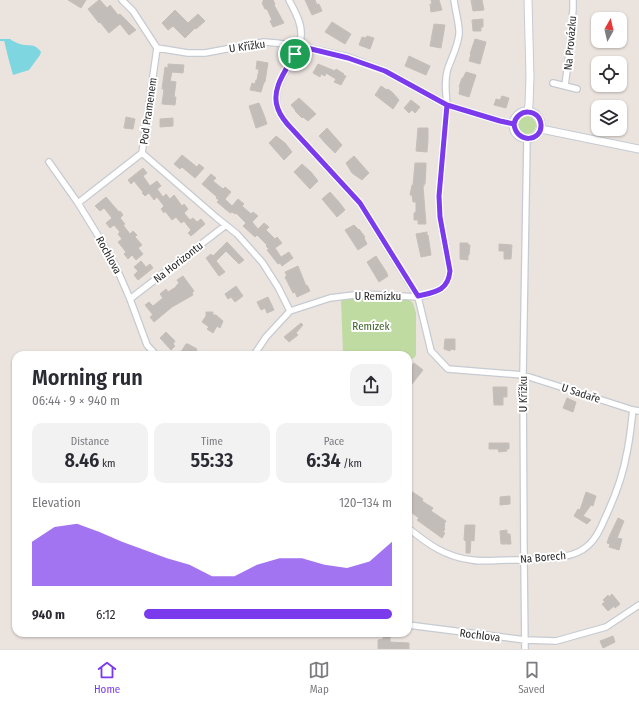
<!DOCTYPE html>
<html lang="en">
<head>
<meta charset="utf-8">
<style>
	body { margin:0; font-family:"Fira Sans Condensed",sans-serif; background:#f2f2f3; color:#2b2b33; height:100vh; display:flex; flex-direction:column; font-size:15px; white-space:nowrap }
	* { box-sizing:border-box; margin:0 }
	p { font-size:13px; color:#7c7c81 }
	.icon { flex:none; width:22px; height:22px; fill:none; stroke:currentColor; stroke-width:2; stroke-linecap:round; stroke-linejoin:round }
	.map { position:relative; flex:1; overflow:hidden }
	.sheet { position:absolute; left:12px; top:351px; width:400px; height:286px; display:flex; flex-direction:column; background:#fff; border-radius:12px; box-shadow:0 1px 3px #0004 }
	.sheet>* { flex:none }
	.needle { width:26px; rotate:8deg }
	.buttons { position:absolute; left:591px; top:12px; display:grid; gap:8px }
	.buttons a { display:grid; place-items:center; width:36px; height:36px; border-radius:8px; background:#fff; box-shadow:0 1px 3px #0004; font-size:20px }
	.pin { position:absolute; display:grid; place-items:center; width:34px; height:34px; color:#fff; margin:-17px; border:2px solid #fff; border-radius:50%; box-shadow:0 1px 4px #0007 }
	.round { display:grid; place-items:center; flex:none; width:42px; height:42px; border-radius:12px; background:#f2f2f3 }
	.headline { display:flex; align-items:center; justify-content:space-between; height:68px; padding:0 20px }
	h1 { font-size:22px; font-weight:600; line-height:30px }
	.stats { display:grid; grid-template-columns:repeat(3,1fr); gap:6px; height:68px; padding:4px 20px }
	.stats div { display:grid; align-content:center; border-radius:10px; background:#f2f2f3; text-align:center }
	.stats b { font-size:20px; font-weight:600 }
	.stats small { font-size:11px; font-weight:400 }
	.stats p { font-size:11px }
	.chart { height:112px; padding:8px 20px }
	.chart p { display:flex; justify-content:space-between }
	.chart svg { width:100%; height:72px; margin-top:4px; fill:#7c3aed; opacity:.7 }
	ul { padding:0 20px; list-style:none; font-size:13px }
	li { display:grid; grid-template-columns:64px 48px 1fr; align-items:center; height:30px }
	li i { height:10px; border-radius:5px; background:#7c3aed }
	.menu { display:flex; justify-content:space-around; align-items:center; height:56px; border-top:1px solid #e1e1e2; background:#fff; font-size:11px; color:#7c7c81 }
	.menu a { display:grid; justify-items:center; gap:2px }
	.menu .active { color:#7c3aed }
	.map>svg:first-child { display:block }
</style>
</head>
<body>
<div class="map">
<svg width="639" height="649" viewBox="0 0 639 649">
	<rect width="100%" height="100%" fill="#ebe3de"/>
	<!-- green -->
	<path fill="#bfdba1" d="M518 125a9 9 0 1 1 18 0a9 9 0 1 1-18 0Z
		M343,297H406L413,303L416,313V355L414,358L408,359V355H344L343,353L341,300Z"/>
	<!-- water -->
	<path fill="#7ed7e0" d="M4,40C14,39 12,42 20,44C28,47 34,42 41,52L40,55L29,70L13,75L8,57Z"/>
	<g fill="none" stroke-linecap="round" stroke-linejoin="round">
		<!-- stream -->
		<path stroke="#7ed7e0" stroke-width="2" d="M0,40H10"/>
	</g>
	<!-- building -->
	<path fill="#c3bdba" stroke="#c6beb8" d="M68,0H86L81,8Z
		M99,0H100L107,8L110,5L118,15L120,14L136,30L129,35L120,24L109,33L100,22L99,23L88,9Z
		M263,0H273L275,4L274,5L284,23L273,27L270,21L272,20L267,9H265L262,3L263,2Z
		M305,0H315L317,5L319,4L322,11L312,15Z
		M431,0H439L442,10L431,12L430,4H432Z
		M471,0H482L484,10L473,11Z
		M175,10L188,23L198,14L205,21L196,29L195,28L185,38L173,26L168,30L162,23Z
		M483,19V27H481V31H473L472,20Z
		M332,22L351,34L345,44L325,32Z
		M434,24L445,25L441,48L430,46Z
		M367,36L374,38L370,49L359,45L362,37L366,38Z
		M475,39L486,42L480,64L469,61L471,54H470Z
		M409,56L430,66L426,75L405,66Z
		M257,61L268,63L266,75L265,82H264L261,92L250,90L252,83L255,84L256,80H257L259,69H256Z
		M168,64L184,65L183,73L172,72L170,81L176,82L174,97H176L175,105L162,104L164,89H162L165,67L168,68Z
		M318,64L335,71L336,69L344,74L343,75L346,76L341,85L334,82L336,79L326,73L325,76L321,74L320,77L313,73Z
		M466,72L476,75L469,97L459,94L460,87H459L462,78H463Z
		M381,86L387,90L388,89L393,93L399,100L393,109L375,95Z
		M502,96L509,98L506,108L494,105L496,99L500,100Z
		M299,98L316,114L308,121L303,117L302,118L295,111H296L291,105Z
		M411,100L420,107L415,113L412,110L409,113L404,108Z
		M259,103L264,115L267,124L256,128L249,106Z
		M126,117L135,119L133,129L124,128Z
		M173,118V126L160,127V119Z
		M327,128L342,145L335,153L326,144L319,136Z
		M418,128H428V140L427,152L416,151Z
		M276,136L285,143L292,152L284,160L269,143Z
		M182,155L197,167L199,164L204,168L195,178L182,167L180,169L174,164Z
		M354,156L369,173L362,180L352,173L346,163Z
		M415,163H426V166L425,184H424V186H423L426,224H418V220H414V213L416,212V202H413L412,195H410L412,185H413Z
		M302,164L311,172L318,181L310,189L294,172Z
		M143,168L147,173L143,176L150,186L157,181L161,186L157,189L163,197L166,194L170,199L174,195L182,206L184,204L188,209L184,213L190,220L193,218L197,222L201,219L205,224L191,236L188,233L191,230L184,221L181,223L176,217L172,220L165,211L164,213L161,209L164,206L157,197L154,200L149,193L145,196L142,193L143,192L134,181L131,184L128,180Z
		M211,174L216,178L213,181L223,189L225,187L231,192L225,199L232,206L238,199L244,204L242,206L251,214L253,212L258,216L252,222L258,229L264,223L269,227L266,230L275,239L277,237L282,243L275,248L281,257L289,252L293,258L282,266L280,263L278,264L267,250L269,249L266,246L267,245L257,235L255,237L243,226L246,223L236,213L235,214L232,212L230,213L217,202L219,200L216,198L217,197L202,184Z
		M330,192L339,202L345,210L337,217L322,199Z
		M106,197L119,212L120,211L123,215L120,218L125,224L123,225L130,234L133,231L137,235L135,237L142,245L138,248L143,254L136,260L132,255L128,259L124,254L126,252L118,242L122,239L118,234L120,232L114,225L110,228L106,223L112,218L104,208L100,211L95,206Z
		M354,225L359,230V229L365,237L364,238L367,244L358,250L345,230Z
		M427,232V235H428L431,255L421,257L416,234Z
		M227,242L244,260L239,264L226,251L216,261L225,272L219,276L206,258L211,254L213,256Z
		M460,243H468V245H470L469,255H468V260L460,259Z
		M499,244L512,245L511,259H504V251H499Z
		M376,256L387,273V274L388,276L379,282L367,262Z
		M141,261L146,267L150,264L153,268L138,280L134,275L138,271L134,267Z
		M298,266L306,286L307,285L310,291L297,297L295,292L293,293L285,277L287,276L285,272Z
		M183,276L194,291L192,293L193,295L172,307L154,322L150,317L153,315L145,305L149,302L153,306L163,298L160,294L166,289L168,292L176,287V286L179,283L177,280Z
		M236,286L243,296L235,302L231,297L228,299L225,294Z
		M268,297L274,310L267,313L265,308L261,310L257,302Z
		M206,312H213V315H216L223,321L220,328L217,326L213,333L207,329L209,327L202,322L206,316Z
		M301,323L303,325L296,333L298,335L289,342L284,337Z
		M166,332L175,341L173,344L175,346L171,350L160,338Z
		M445,339H455V350L451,349L450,351L444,349Z
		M186,344H188L197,349L194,355H179Z
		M414,363L423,370L412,384L408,380V371Z
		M493,387H507V397H503V405H494Z
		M567,398L576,402L573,412L563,408Z
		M489,443H509V449H506L507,451L499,452L498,449H489Z
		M408,489L423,499L422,501L433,508L431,511L446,521L444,524L445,525L444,528L445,529L443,532L445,533L442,538L417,520L419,518L408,510Z
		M586,492L596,496L593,506L591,505L583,516L591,520L587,524L574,516L578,509L580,510Z
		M510,496V504L500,505V497Z
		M618,518L624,521L617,538L622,539L619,550L609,547L610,544L607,543L609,537Z
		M465,525H475L474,541L471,540L470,553H466V541L464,540Z
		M507,530V534H510L511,544H501L500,531Z
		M612,594L620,604L615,608L614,606L608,611L602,604L605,602L603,600L608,595L609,597Z
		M384,635H390V642L409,643V649H378V640L383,639Z
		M613,636L615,642L603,648L600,641Z"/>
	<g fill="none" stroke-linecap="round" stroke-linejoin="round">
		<defs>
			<path id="minor" d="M289,0C294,10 301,21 301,32C302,41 297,50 293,58C282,78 268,95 282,117C285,122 288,125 292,129L360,203L418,297C435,292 448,291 450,271L440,217L439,196L447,105C446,93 444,80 448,68C452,57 458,46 459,34C460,27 455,9 454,0
				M157,48L188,53H205L264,42L276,43L299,46L348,57L385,71L447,105L500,121L514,124
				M553,83L577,89
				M565,86L570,45L573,9V0
				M142,153L217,218L237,234L262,262L278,287L290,311
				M49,162L78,203L102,242L117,269L130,299L147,345L156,355
				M78,203L142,153L157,48L133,11L122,0
				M130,299L226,225
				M254,355L266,337L290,311L330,298L362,294L418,297L431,351L448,369L523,375L633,410L639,411
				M408,528C428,544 445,557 472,560C483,562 496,560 508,560C529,559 565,561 582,550C594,543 600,530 605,518C615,497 623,476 627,452C630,439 631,424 633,410
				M408,625L525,640L556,641L606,627L639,605
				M525,649L524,559L523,375L527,139"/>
			<path id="tertiary" d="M513 125a14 14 0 1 1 28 0a14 14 0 1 1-28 0Z
				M528,112L529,104L530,77L528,0
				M541,129L639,149"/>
		</defs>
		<!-- minor casing -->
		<use href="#minor" stroke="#c6cbd2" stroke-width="8"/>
		<!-- tertiary casing -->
		<use href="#tertiary" stroke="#c6cbd2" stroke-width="9"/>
		<!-- minor -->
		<use href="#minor" stroke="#fff" stroke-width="5.5"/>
		<!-- tertiary -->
		<use href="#tertiary" stroke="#fff" stroke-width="7"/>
	</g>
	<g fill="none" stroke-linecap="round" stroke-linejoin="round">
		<defs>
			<path id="route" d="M295,54C286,70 270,90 278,109C281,117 286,123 292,129L360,203L418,296C435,292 448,291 450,271L440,217L439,196L447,105L500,121L514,124C516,144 542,142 541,125C540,108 517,108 514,124L500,121L447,105L385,71L348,58L299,46L295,54"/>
		</defs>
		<!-- route casing -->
		<use href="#route" stroke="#fff" stroke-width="8"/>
		<!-- route -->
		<use href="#route" stroke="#7c3aed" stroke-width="5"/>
	</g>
	<g text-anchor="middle" stroke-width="4" stroke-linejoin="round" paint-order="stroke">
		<!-- street labels -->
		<g font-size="11" fill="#2a2a2a" stroke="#fff">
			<text transform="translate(570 43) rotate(-85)" y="4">Na Provázku</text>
			<text transform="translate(247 46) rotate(-8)" y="4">U Křížku</text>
			<text transform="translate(148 111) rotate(-82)" y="4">Pod Pramenem</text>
			<text transform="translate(109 255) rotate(61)" y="4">Rochlova</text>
			<text transform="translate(178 262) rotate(-38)" y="4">Na Horizontu</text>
			<text x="378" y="300">U Remízku</text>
			<text transform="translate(581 393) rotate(18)" y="4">U Sadaře</text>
			<text transform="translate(523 394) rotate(-90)" y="4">U Křížku</text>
			<text transform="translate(543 557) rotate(-5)" y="4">Na Borech</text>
			<text transform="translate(480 635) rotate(7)" y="4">Rochlova</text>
		</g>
		<!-- park labels -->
		<g font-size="11" fill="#3a5f23" stroke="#fff">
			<text x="371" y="330">Remízek</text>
		</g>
	</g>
</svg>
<div class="buttons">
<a><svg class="needle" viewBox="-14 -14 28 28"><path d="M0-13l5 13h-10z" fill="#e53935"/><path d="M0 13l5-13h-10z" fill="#7c7c81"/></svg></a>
<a><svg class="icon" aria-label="locate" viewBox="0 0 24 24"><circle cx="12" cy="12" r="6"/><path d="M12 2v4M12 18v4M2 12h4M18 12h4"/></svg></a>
<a><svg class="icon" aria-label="layers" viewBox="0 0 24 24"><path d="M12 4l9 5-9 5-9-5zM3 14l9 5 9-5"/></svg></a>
</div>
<div class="pin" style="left:295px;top:54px;background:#1e9e55"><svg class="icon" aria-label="arrive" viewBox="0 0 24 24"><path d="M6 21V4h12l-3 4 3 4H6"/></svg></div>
<section class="sheet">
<div class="headline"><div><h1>Morning run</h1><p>06:44 · 9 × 940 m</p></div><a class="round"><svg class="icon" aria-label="share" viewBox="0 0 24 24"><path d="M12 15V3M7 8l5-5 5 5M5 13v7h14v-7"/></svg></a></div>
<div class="stats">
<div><p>Distance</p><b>8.46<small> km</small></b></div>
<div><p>Time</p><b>55:33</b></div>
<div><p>Pace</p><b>6:34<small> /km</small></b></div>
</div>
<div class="chart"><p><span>Elevation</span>120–134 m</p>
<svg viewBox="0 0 160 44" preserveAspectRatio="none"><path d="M0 44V17L10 8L20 6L30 11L40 17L50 22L60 27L70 31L80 38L90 38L100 31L110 27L120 27L130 31L140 33L150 29L160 17V44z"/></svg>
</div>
<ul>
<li><b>940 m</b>6:12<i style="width:100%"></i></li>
</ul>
</section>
</div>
<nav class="menu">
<a class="active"><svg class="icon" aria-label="home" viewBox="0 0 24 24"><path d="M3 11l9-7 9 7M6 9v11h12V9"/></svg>Home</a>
<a><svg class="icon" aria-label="map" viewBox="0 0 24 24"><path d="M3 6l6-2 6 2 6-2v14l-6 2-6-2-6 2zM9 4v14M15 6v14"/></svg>Map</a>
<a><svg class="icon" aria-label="saved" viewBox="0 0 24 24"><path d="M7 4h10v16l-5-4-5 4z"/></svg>Saved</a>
</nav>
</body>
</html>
